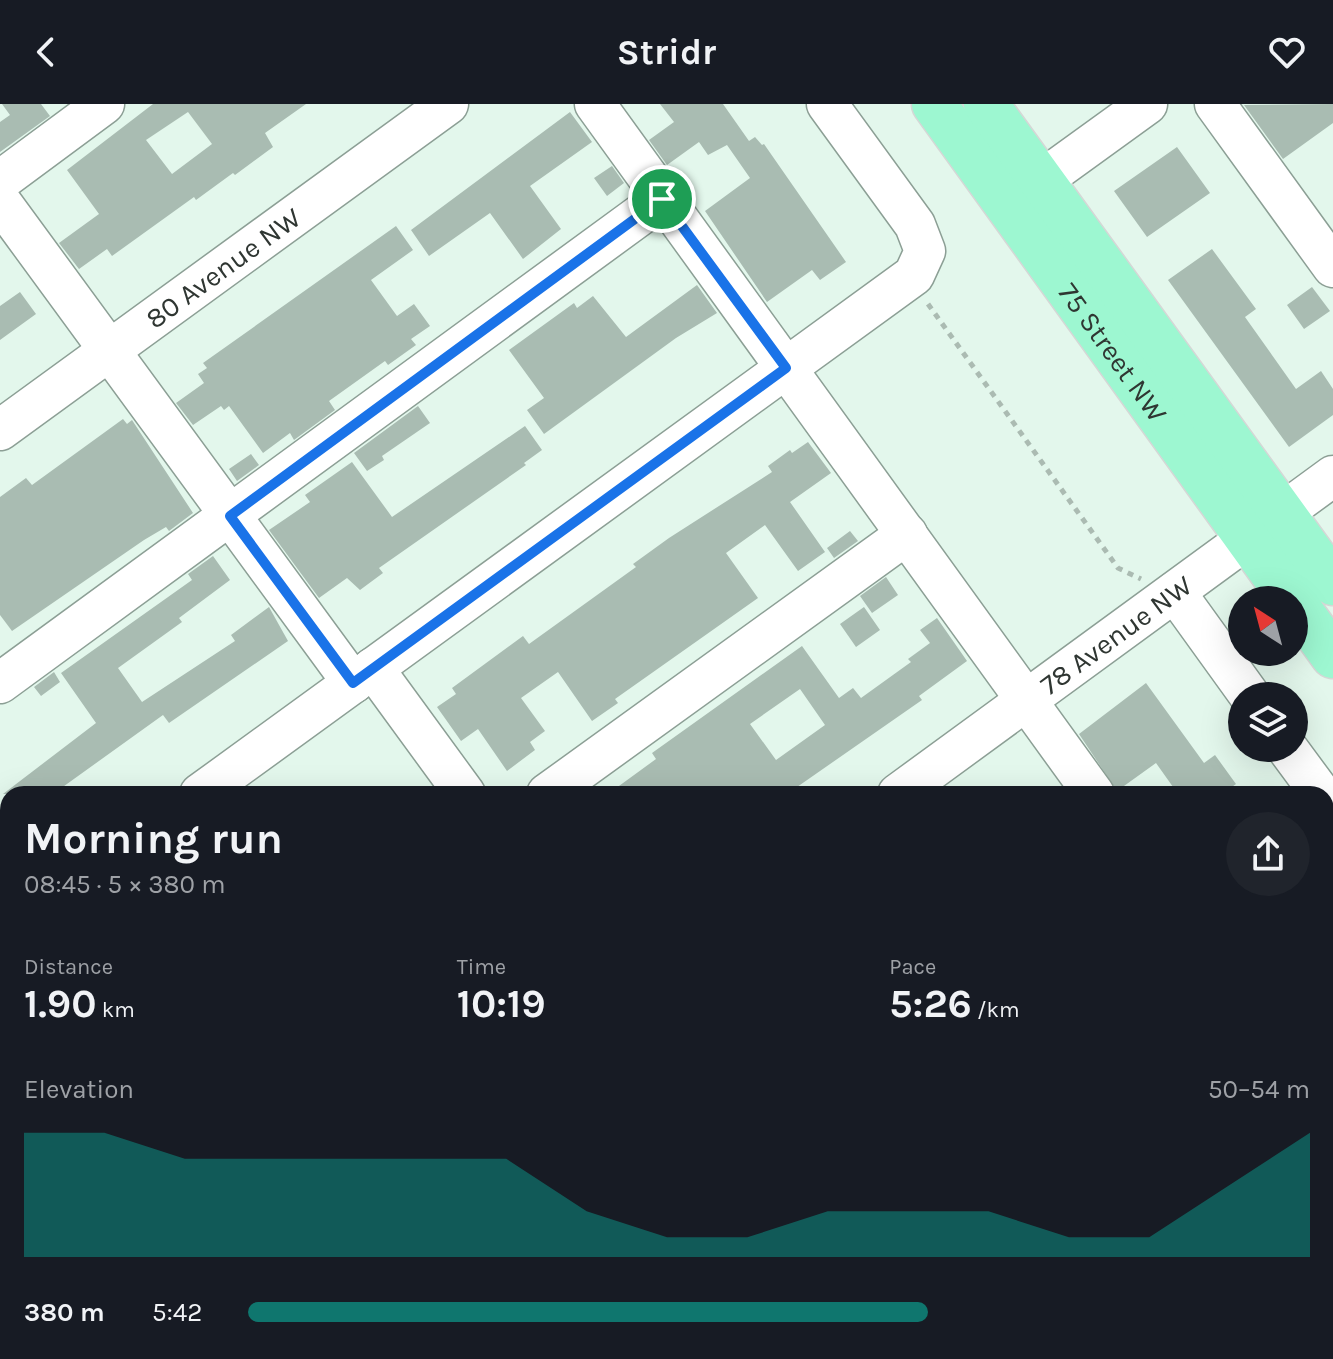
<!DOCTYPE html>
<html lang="en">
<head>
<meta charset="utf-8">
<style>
	body { margin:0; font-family:Karla,sans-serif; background:#20242c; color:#f1f3f6; height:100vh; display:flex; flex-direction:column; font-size:30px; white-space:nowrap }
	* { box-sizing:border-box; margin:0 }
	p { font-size:26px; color:#9ea1a6 }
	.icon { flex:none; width:44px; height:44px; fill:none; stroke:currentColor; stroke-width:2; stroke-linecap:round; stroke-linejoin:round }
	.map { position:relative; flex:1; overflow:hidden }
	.drawer { position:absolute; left:0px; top:682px; width:1334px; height:574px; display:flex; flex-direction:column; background:#171b24; border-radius:24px 24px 0 0; box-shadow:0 8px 32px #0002 }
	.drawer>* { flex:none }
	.needle { width:52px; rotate:324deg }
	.buttons { position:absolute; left:1228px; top:482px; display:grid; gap:16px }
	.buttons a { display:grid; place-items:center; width:80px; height:80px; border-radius:50%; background:#171b24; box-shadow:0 8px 32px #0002; font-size:40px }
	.pin { position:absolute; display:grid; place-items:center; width:68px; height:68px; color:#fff; margin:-34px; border:4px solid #fff; border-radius:50%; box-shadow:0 2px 8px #0007 }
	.round { display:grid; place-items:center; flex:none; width:84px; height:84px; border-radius:42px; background:#20242c }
	.head { display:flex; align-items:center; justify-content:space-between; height:136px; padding:0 24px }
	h1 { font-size:44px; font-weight:700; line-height:60px }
	.stats { display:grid; grid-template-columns:repeat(3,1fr); gap:12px; height:136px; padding:8px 24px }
	.stats div { display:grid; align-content:center }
	.stats b { font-size:40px; font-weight:700 }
	.stats small { font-size:22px; font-weight:400 }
	.stats p { font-size:22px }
	.chart { height:224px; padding:16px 24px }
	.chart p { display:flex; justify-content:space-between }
	.chart svg { width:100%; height:144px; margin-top:8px; fill:#0f766e; opacity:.7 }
	ul { padding:0 24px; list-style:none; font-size:26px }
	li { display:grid; grid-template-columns:128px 96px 1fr; align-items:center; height:60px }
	li i { height:20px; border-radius:10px; background:#0f766e }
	header { display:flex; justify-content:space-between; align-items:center; height:104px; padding:0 24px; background:#171b24; font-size:36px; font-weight:700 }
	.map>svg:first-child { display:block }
</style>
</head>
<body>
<header><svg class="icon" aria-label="back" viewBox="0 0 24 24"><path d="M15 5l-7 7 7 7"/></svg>Stridr<svg class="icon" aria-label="heart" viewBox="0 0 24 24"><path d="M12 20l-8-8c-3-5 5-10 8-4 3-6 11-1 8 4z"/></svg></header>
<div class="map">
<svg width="1333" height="1255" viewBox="0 0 1333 1255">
	<rect width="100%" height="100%" fill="#e3f7ec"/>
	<!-- building -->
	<path fill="#a9bcb2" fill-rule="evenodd" d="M2,0H41L50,12L0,48V18L10,11Z
		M153,0H306L265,29L273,43L235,71L233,69L196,96L194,93L112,152L107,145L79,165L59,139L99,110L67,66ZM188,8L212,40L172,70L146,36Z
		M660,0H723L749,37L755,33L762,41L764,40L846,158L820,176L812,166L767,198L705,107L750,74L727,41L708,51L699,38L667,61L649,36L674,18Z
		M1333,0V19L1283,55L1244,1Z
		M570,8L592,38L530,82L561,125L523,155L490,109L429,152L411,126Z
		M1177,43L1210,89L1147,133L1114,87Z
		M612,62L624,79L607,92L594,74Z
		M396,122L413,146L371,176L397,212L414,200L430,222L411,235L416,241L388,261L385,257L329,297L335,306L294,336L290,329L263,349L229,302L224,306L221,302L193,321L176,299L204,279L198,270L207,264L203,259Z
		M1212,145L1256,205L1245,213L1296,285L1321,267L1333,285V311L1289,343L1168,176Z
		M697,181L717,209L676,234L544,330L527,306L544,294L509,246L574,199L577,204L593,192L626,233Z
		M1312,183L1330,207L1304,225L1287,201Z
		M20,188L36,210L0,236V202Z
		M418,302L430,319L382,352L384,356L367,367L354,349Z
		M123,315L127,320L132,316L193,409L169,427L166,423L144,436L12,527L0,511V393L26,374L32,381Z
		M525,322L542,346L524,359L526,361L379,464L383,469L360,486L347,474L319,494L269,426L310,398L305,391L352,358L392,413Z
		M808,338L831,369L790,398L825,448L798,467L765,421L726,449L758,494L615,595L618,599L592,617L558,568L521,594L545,627L530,638L535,646L507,667L478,625L461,637L437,603L456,590L452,584L523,532L529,540L636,463L633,460L669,434L772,368L768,362L790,346L792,349Z
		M251,350L259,361L237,377L229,365Z
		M850,427L858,437L834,454L827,444Z
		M213,452L230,476L179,514L182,518L118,564L142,598L235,537L231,531L269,503L288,537L169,619L163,611L53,690H3L96,619L61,569L192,476L188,470Z
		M886,473L898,491L872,509L860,492Z
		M864,503L880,526L856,543L840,520Z
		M937,514L967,557L919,592L922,596L787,690H608L656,655L652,649L802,542L839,594L853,584L861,594L911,558L908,555L930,539L920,526ZM800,585L825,621L776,656L750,620Z
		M54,568L60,578L41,592L34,583Z
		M1146,579L1204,659L1215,651L1236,680L1222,690H1178L1156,659L1117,687L1079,630Z"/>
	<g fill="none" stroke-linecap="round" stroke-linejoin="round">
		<defs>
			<g id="minor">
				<path d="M595,0L1094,690"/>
				<path d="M1215,0L1333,163"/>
				<path d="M1042,76L1147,0"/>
				<path d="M0,77L104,0"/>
				<path d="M0,97L353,579"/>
				<path id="s1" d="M0,326L448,0"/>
				<path d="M1175,488L1250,592"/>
				<path d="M373,564L465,690"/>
				<path d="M0,579L662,95"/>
				<path d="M1287,644L1321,690"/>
				<path d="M200,690L914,171L925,147L915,121L827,0"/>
				<path d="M547,690L907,430"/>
				<path id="s2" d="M898,690L1333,372"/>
				<path d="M0,835L8,829"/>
				<path d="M1326,889L1333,884"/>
				<path d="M1326,1009L1333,1019"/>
				<path d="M0,1087L8,1081"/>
				<path d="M1326,1142L1333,1137"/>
				<path d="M122,1255L132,1248"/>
				<path d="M468,1255L478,1248"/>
				<path d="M826,1255L835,1248"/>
				<path d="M1170,1255L1179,1248"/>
			</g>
			<g id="major">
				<path id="s3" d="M934,0L1292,496"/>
				<path d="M986,0L1333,479"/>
				<path d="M1294,498L1333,552"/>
			</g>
		</defs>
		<!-- minor casing -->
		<use href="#minor" stroke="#8c9f95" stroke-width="43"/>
		<!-- major casing -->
		<use href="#major" stroke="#d5d7d6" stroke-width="47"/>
		<!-- path -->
		<path stroke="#abbbb2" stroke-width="5" stroke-dasharray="6 6" stroke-linecap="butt" d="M928,200L1118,464L1141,475"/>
		<!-- minor -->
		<use href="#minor" stroke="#fff" stroke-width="40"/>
		<!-- major -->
		<use href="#major" stroke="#9df7d1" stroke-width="44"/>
	</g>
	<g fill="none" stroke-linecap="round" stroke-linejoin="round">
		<defs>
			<path id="route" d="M662,95L786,264L353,579L230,412Z"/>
		</defs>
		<!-- route casing -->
		<use href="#route" stroke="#fff" stroke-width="16"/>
		<!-- route -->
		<use href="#route" stroke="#1a73e8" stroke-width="10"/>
	</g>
	<g text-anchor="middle" stroke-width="7" stroke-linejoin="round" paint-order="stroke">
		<!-- street labels -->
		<g font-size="28" fill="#2f3632" stroke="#e3f7ec">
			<text dy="10" stroke="none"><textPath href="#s1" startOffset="276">80 Avenue NW</textPath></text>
			<text dy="10" stroke="none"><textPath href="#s3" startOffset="306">75 Street NW</textPath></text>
			<text dy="10" stroke="none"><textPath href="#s2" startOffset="270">78 Avenue NW</textPath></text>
		</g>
	</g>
</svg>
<div class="buttons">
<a><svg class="needle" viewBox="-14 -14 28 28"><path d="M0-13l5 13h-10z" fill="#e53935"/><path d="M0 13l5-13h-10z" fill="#9ea1a6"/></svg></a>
<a><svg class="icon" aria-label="layers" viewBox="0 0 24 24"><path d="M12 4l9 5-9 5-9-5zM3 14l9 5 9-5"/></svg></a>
</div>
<div class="pin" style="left:662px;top:95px;background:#1e9e55"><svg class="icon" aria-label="arrive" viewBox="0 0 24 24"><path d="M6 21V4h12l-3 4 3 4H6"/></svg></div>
<section class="drawer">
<div class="head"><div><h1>Morning run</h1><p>08:45 · 5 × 380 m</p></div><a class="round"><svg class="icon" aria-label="share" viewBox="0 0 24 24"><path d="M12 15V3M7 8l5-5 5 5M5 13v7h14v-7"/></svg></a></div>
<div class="stats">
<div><p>Distance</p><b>1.90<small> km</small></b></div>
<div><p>Time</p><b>10:19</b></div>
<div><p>Pace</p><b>5:26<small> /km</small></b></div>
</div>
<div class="chart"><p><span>Elevation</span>50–54 m</p>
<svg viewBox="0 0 160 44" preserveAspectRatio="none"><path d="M0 44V6L10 6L20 14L30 14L40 14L50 14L60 14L70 30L80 38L90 38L100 30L110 30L120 30L130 38L140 38L150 22L160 6V44z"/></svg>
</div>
<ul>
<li><b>380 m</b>5:42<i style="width:64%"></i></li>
</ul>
</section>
</div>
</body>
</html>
